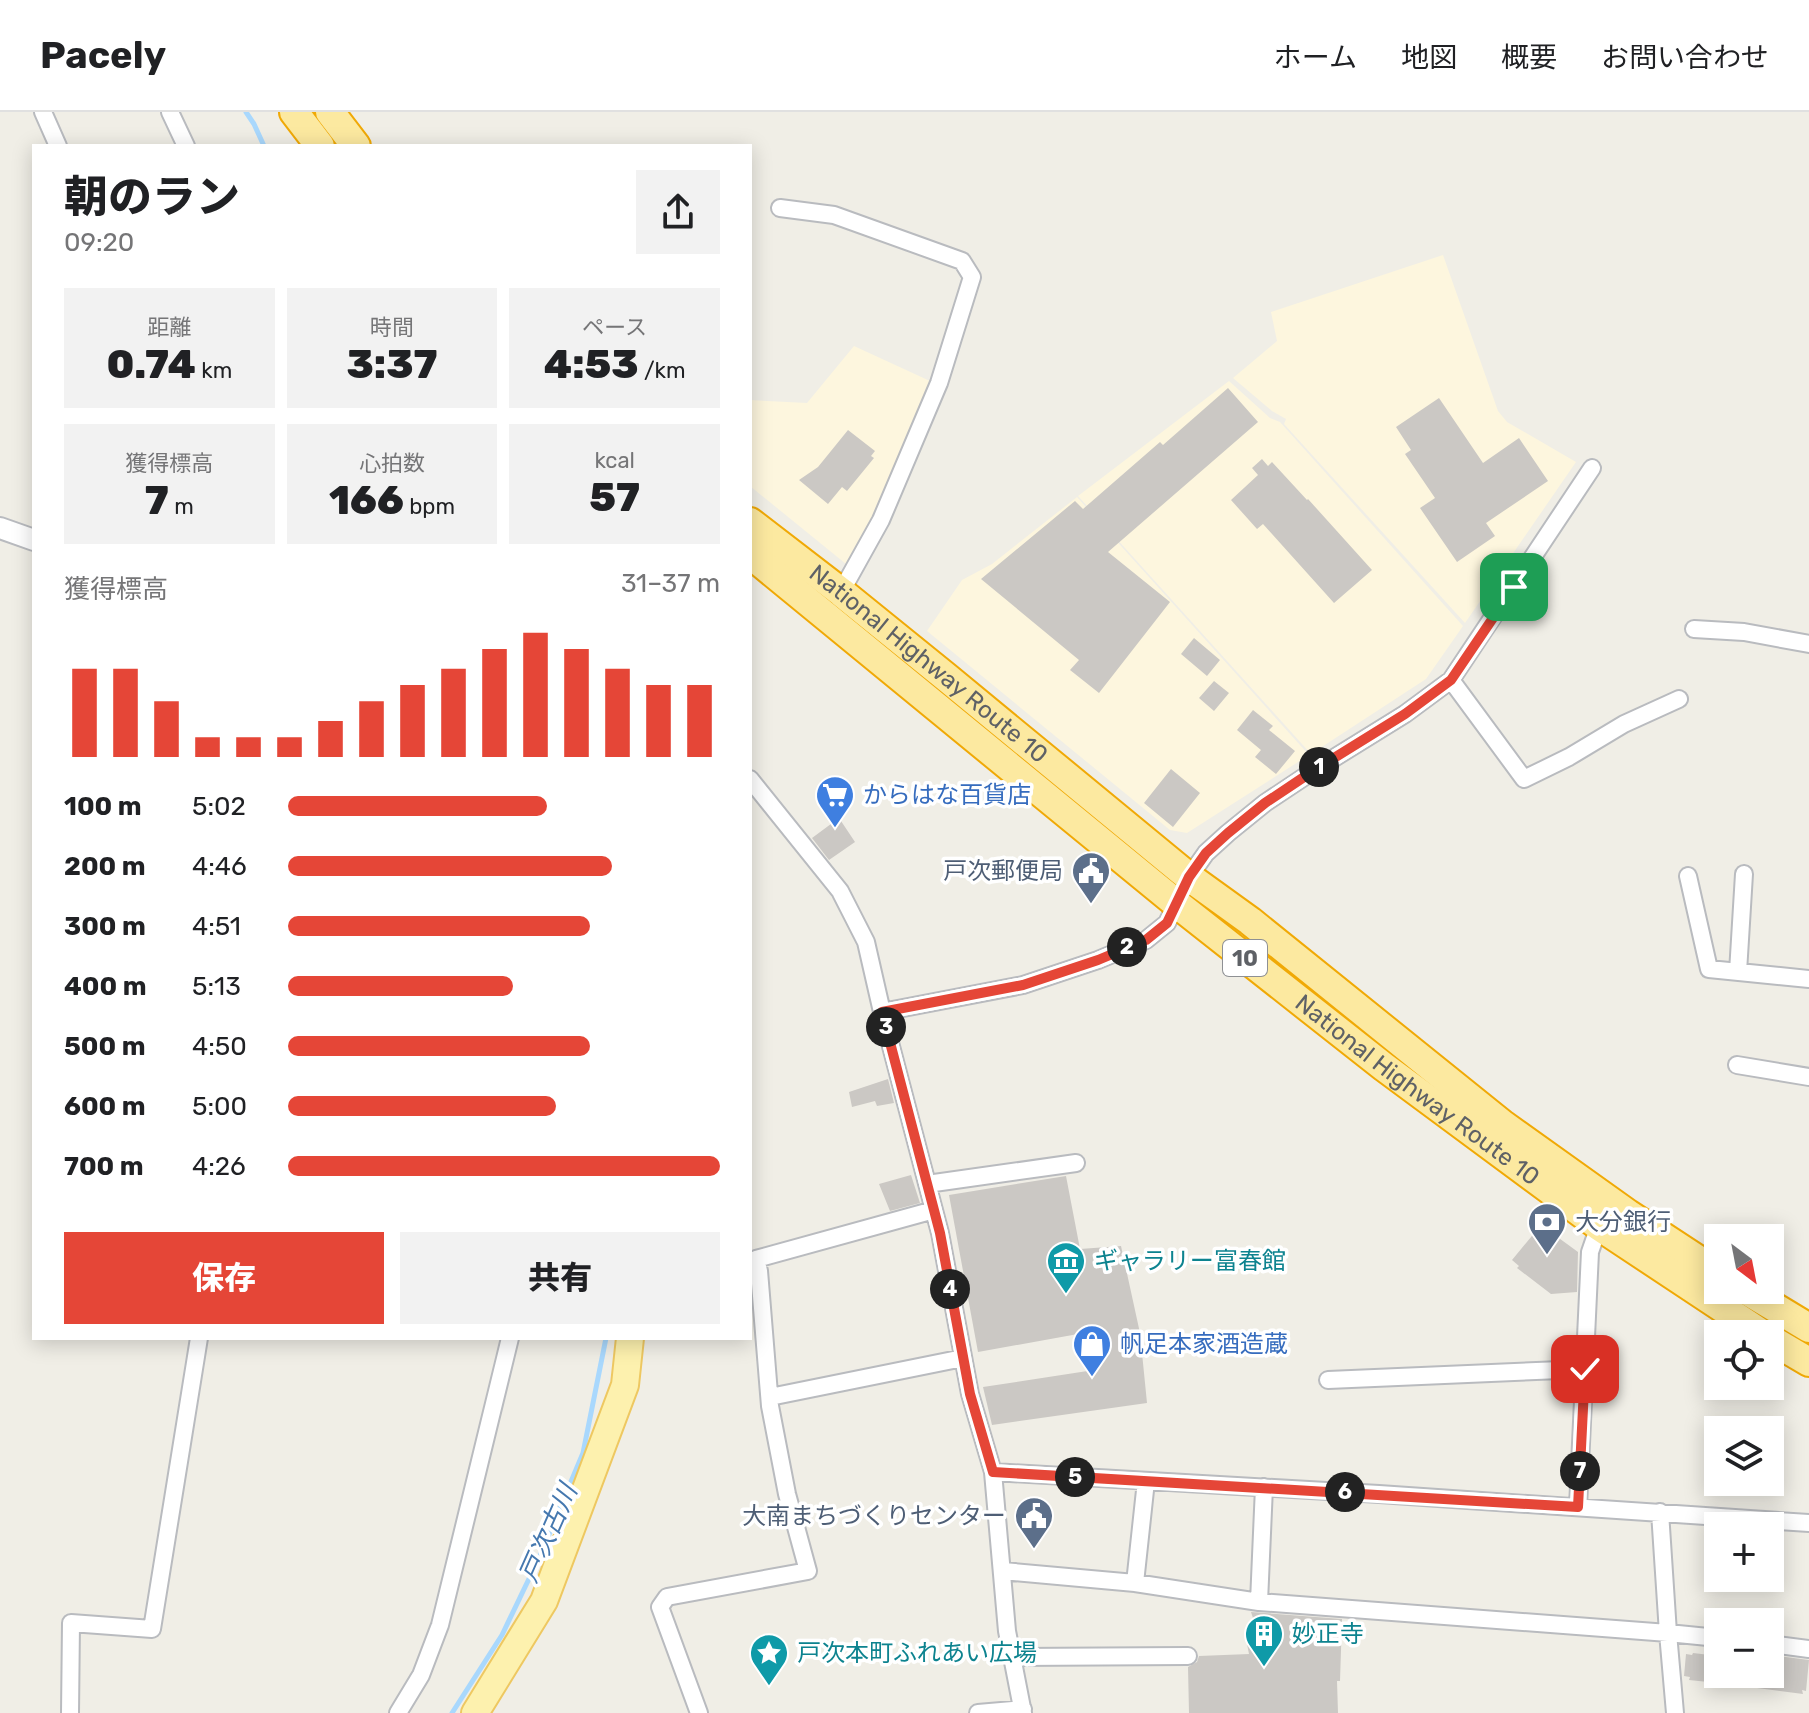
<!DOCTYPE html>
<html lang="ja">
<head>
<meta charset="utf-8">
<style>
	body { margin:0; font-family:Rubik,"Noto Sans JP",sans-serif; background:#f2f2f2; color:#202124; height:100vh; display:flex; flex-direction:column; font-size:30px; white-space:nowrap }
	* { box-sizing:border-box; margin:0 }
	p { font-size:26px; color:#757577 }
	.icon { flex:none; width:44px; height:44px; fill:none; stroke:currentColor; stroke-width:2; stroke-linecap:round; stroke-linejoin:round }
	.map { position:relative; flex:1; overflow:hidden }
	.details { position:absolute; left:32px; top:32px; width:720px; height:1196px; display:flex; flex-direction:column; background:#fff; border-radius:0px; box-shadow:0 4px 20px #0003 }
	.details>* { flex:none }
	.needle { width:52px; rotate:148deg }
	.tools { position:absolute; left:1704px; top:1112px; display:grid; gap:16px }
	.tools a { display:grid; place-items:center; width:80px; height:80px; border-radius:0px; background:#fff; box-shadow:0 4px 20px #0003; font-size:40px }
	.pin { position:absolute; display:grid; place-items:center; width:68px; height:68px; color:#fff; margin:-34px; border-radius:16px; box-shadow:0 4px 12px #0006 }
	.km { position:absolute; width:40px; height:40px; margin:-20px; border-radius:50%; background:#222; color:#fff; font-size:22px; line-height:40px; text-align:center }
	.round { display:grid; place-items:center; flex:none; width:84px; height:84px; border-radius:0px; background:#f2f2f2 }
	.overview { display:flex; align-items:center; justify-content:space-between; height:136px; padding:0 32px }
	h1 { font-size:44px; font-weight:800; line-height:60px }
	.figures { display:grid; grid-template-columns:repeat(3,1fr); gap:12px; height:136px; padding:8px 32px }
	.figures div { display:grid; align-content:center; border-radius:0px; background:#f2f2f2; text-align:center }
	.figures b { font-size:40px; font-weight:800 }
	.figures small { font-size:22px; font-weight:400 }
	.figures p { font-size:22px }
	.chart { height:224px; padding:16px 32px }
	.chart p { display:flex; justify-content:space-between }
	.chart svg { width:100%; height:144px; margin-top:8px; stroke:#e54637; stroke-width:6 }
	.action { display:flex; gap:16px; margin-top:auto; padding:16px 32px }
	.action a { flex:1; height:92px; border-radius:0px; background:#e54637; color:#fff; font-size:32px; font-weight:800; line-height:92px; text-align:center }
	.action a+a { background:#f2f2f2; color:#202124 }
	ul { padding:0 32px; list-style:none; font-size:26px }
	li { display:grid; grid-template-columns:128px 96px 1fr; align-items:center; height:60px }
	li i { height:20px; border-radius:10px; background:#e54637 }
	header { display:flex; align-items:center; gap:48px; box-sizing:border-box; height:112px; padding:0 40px; background:#fff; border-bottom:2px solid #e0e0e0 }
	header strong { font-size:38px }
	nav { display:flex; gap:44px; margin-inline-start:auto; font-size:28px }
	.map>svg:first-child { display:block }
</style>
</head>
<body>
<header>
<strong>Pacely</strong>
<nav><a>ホーム</a><a>地図</a><a>概要</a><a>お問い合わせ</a></nav>
</header>
<div class="map">
<svg width="1809" height="1601" viewBox="0 0 1809 1601">
	<rect width="100%" height="100%" fill="#f0eee6"/>
	<!-- commercial -->
	<path fill="#fdf6de" d="M1443,143L1498,299L1507,310L1576,350L1465,511L1284,312L1286,307L1272,299L1233,266L1277,229L1271,200Z
		M854,234L930,269L879,392L846,452L750,374V288L807,291Z
		M1229,269L1270,306L1280,310L1463,514L1426,567L1311,642L1078,384Z
		M1077,385L1309,643L1187,721L1170,718L927,519L962,468L992,452Z"/>
	<g fill="none" stroke-linecap="round" stroke-linejoin="round">
		<!-- stream -->
		<path stroke="#a9d8fd" stroke-width="5" d="M246,0L254,12L264,34
			M452,1601L502,1523L539,1446L583,1341L606,1226"/>
	</g>
	<!-- building -->
	<path fill="#cbc8c4" d="M1228,276L1258,310L1108,440L1170,490L1099,581L1070,558L1079,548L981,467L1075,389L1083,397L1160,330L1163,333Z
		M1439,286L1483,351L1519,326L1548,369L1486,411L1495,424L1457,450L1420,396L1435,386L1405,342L1411,338L1396,315Z
		M848,318L875,339L871,344L874,346L847,379L842,375L828,392L799,368L818,355Z
		M1262,347L1268,354L1272,350L1307,388L1308,387L1372,458L1334,491L1263,412L1257,417L1231,388L1258,363L1252,356Z
		M1194,526L1220,548L1207,564L1181,542Z
		M1214,569L1229,581L1214,599L1199,586Z
		M1253,598L1273,614L1269,618L1295,639L1276,662L1255,645L1261,638L1237,618Z
		M1171,657L1200,681L1173,715L1144,691Z
		M839,706L855,730L829,748L812,726Z
		M888,967L894,991L877,994L875,989L852,995L849,980Z
		M911,1063L920,1091L890,1099L879,1072Z
		M1066,1064L1080,1137L1121,1134L1140,1221L1147,1291L992,1313L983,1275L1094,1258L1089,1220L978,1240L949,1083Z
		M1541,1113L1578,1140L1577,1180L1551,1182L1517,1156L1519,1154L1512,1148Z
		M1251,1500L1342,1507L1340,1569H1337L1338,1601H1189L1188,1555L1197,1550L1199,1544L1249,1542L1245,1522L1259,1524Z
		M1693,1541L1718,1544V1571L1689,1568L1690,1565L1684,1564L1686,1542L1692,1543Z
		M1770,1543L1809,1548L1806,1579L1802,1578L1803,1582L1719,1571L1720,1562H1770Z"/>
	<g fill="none" stroke-linecap="round" stroke-linejoin="round">
		<defs>
			<path id="minor" d="M43,0L58,34
				M170,0L186,34
				M780,96L834,103L962,149L972,165L939,271L881,408L841,480
				M1694,517L1744,520L1809,532
				M1451,568L1524,667L1569,645L1624,612L1679,587
				M750,667L840,779L866,830L882,900L940,1121L970,1282L993,1360L1007,1519L1023,1601
				M1688,764L1709,857L1809,867
				M1738,860L1744,762
				M882,900L1023,873L1098,848L1146,828L1167,811L1189,765L1206,741L1228,721L1265,691L1313,659L1405,602L1451,568L1592,356
				M1737,953L1809,965
				M927,1072L1076,1051
				M1328,1268L1585,1257
				M770,1285L963,1246
				M993,1360L1379,1382L1809,1411
				M1578,1395L1590,1140L1599,1114L1603,1108
				M1660,1400L1668,1521L1675,1601
				M1003,1459L1135,1471L1259,1490L1668,1521L1718,1526
				M1135,1471L1146,1369
				M1259,1490L1264,1375
				M1770,1532L1809,1537
				M1012,1545L1188,1544
				M70,1601L71,1511L152,1517L199,1226
				M398,1601L421,1563L440,1513L510,1226
				M699,1601L660,1495L667,1485L808,1459L787,1382L770,1294L759,1159L756,1147L934,1098
				M978,1601L1023,1597"/>
			<path id="tertiary" d="M0,416L34,428"/>
			<path id="primary" d="M475,1601L544,1489L625,1273L630,1226"/>
			<g id="trunk">
				<path d="M294,0L320,34"/>
				<path d="M330,0L356,34"/>
				<path id="s1" d="M750,410L841,480L946,565L1189,765L1250,809L1502,1012L1628,1102L1718,1161"/>
				<path id="s2" d="M750,442L1177,792L1384,955L1599,1114L1762,1222"/>
				<path d="M1746,1178L1809,1216"/>
				<path d="M1770,1227L1809,1250"/>
			</g>
		</defs>
		<!-- minor casing -->
		<use href="#minor" stroke="#b9bbbf" stroke-width="20"/>
		<!-- tertiary casing -->
		<use href="#tertiary" stroke="#b9bbbf" stroke-width="24"/>
		<!-- primary casing -->
		<use href="#primary" stroke="#eec861" stroke-width="30"/>
		<!-- trunk casing -->
		<use href="#trunk" stroke="#f0a906" stroke-width="32"/>
		<!-- minor -->
		<use href="#minor" stroke="#fff" stroke-width="16"/>
		<!-- tertiary -->
		<use href="#tertiary" stroke="#fff" stroke-width="20"/>
		<!-- primary -->
		<use href="#primary" stroke="#fdf1ae" stroke-width="26"/>
		<!-- trunk -->
		<use href="#trunk" stroke="#fce9a0" stroke-width="28"/>
	</g>
	<g fill="none" stroke-linecap="round" stroke-linejoin="round">
		<defs>
			<path id="route" d="M1514,475L1451,568L1405,602L1313,659L1265,691L1228,721L1206,741L1189,765L1167,811L1146,828L1098,848L1023,873L882,900L940,1121L970,1282L993,1360L1578,1395L1585,1257"/>
		</defs>
		<!-- route casing -->
		<use href="#route" stroke="#fff" stroke-width="16"/>
		<!-- route -->
		<use href="#route" stroke="#e54637" stroke-width="10"/>
	</g>
	<!-- icons -->
	<defs>
		<symbol id="supermarket-pin" viewBox="-11 -11 22 30"><path d="M0 17L-7.5 6A9.5 9.5 0 1 1 7.5 6Z" fill="#3f7fe0" stroke="#fff"/><path d="M-6-5.5h2.5l.6 2H6L4.5 2H-2.5L-4.4-4H-6ZM-1.5 3.2a1.3 1.3 0 1 0 .1 0ZM3 3.2a1.3 1.3 0 1 0 .1 0Z" fill="#fff"/></symbol>
		<symbol id="civic-pin" viewBox="-11 -11 22 30"><path d="M0 17L-7.5 6A9.5 9.5 0 1 1 7.5 6Z" fill="#5c6f8a" stroke="#fff"/><path d="M-.6-6.5H3V-4.5H.6V-3L4-1V1h2V6H-6V1h2V-1L-.6-3ZM-1.2 2.5V6h2.4V2.5Z" fill="#fff"/></symbol>
		<symbol id="bank-pin" viewBox="-11 -11 22 30"><path d="M0 17L-7.5 6A9.5 9.5 0 1 1 7.5 6Z" fill="#5c6f8a" stroke="#fff"/><path d="M-6-4H6V4H-6ZM0-2.3a2.3 2.3 0 1 0 0 4.6a2.3 2.3 0 1 0 0-4.6Z" fill="#fff"/></symbol>
		<symbol id="museum-pin" viewBox="-11 -11 22 30"><path d="M0 17L-7.5 6A9.5 9.5 0 1 1 7.5 6Z" fill="#0f9aa8" stroke="#fff"/><path d="M0-6L6-3V-2H-6V-3ZM-5-1h2V3h-2ZM-1-1h2V3h-2ZM3-1h2V3H3ZM-6 4H6V6H-6Z" fill="#fff"/></symbol>
		<symbol id="shop-pin" viewBox="-11 -11 22 30"><path d="M0 17L-7.5 6A9.5 9.5 0 1 1 7.5 6Z" fill="#3f7fe0" stroke="#fff"/><path d="M-5-2.5h2.3a2.7 3.5 0 0 1 5.4 0H5L5.5 6h-11ZM-1.5-2.5h3a1.5 2.3 0 0 0-3 0Z" fill="#fff"/></symbol>
		<symbol id="building-pin" viewBox="-11 -11 22 30"><path d="M0 17L-7.5 6A9.5 9.5 0 1 1 7.5 6Z" fill="#0f9aa8" stroke="#fff"/><path d="M-4-6H4V6H1V3H-1V6H-4ZM-2.5-4.3h1.7v1.8h-1.7ZM.8-4.3h1.7v1.8H.8ZM-2.5-1h1.7V.8h-1.7ZM.8-1h1.7V.8H.8Z" fill="#fff"/></symbol>
		<symbol id="sight-pin" viewBox="-11 -11 22 30"><path d="M0 17L-7.5 6A9.5 9.5 0 1 1 7.5 6Z" fill="#0f9aa8" stroke="#fff"/><path d="M0-6L1.8-2.2L6-1.7L2.9 1.2L3.7 5.4L0 3.3L-3.7 5.4L-2.9 1.2L-6-1.7L-1.8-2.2Z" fill="#fff"/></symbol>
	</defs>
	<g fill-rule="evenodd">
		<use href="#supermarket-pin" x="813" y="661" width="44" height="60"/>
		<use href="#civic-pin" x="1069" y="737" width="44" height="60"/>
		<use href="#bank-pin" x="1525" y="1088" width="44" height="60"/>
		<use href="#museum-pin" x="1044" y="1127" width="44" height="60"/>
		<use href="#shop-pin" x="1070" y="1210" width="44" height="60"/>
		<use href="#civic-pin" x="1012" y="1382" width="44" height="60"/>
		<use href="#building-pin" x="1242" y="1500" width="44" height="60"/>
		<use href="#sight-pin" x="747" y="1519" width="44" height="60"/>
	</g>
	<g text-anchor="middle" stroke-width="7" stroke-linejoin="round" paint-order="stroke">
		<!-- shield labels -->
		<rect fill="#fff" stroke="#8e9094" stroke-width="2" x="1223" y="828" width="44" height="36" rx="6"/>
		<g font-size="22" font-weight="bold" fill="#5e6166">
			<text x="1245" y="854">10</text>
		</g>
		<!-- street labels -->
		<g font-size="24" fill="#5e6166" stroke="#fff">
			<text dy="8" stroke="none"><textPath href="#s1" startOffset="228">National Highway Route 10</textPath></text>
			<text dy="8" stroke="none"><textPath href="#s2" startOffset="856">National Highway Route 10</textPath></text>
		</g>
		<!-- shop labels -->
		<g font-size="24" fill="#366cbe" stroke="#fff" text-anchor="start">
			<text x="863" y="691">からはな百貨店</text>
			<text x="1120" y="1240">帆足本家酒造蔵</text>
		</g>
		<!-- service labels -->
		<g font-size="24" fill="#4e5e75" stroke="#fff" text-anchor="end">
			<text x="1063" y="767">戸次郵便局</text>
			<text x="1575" y="1118" text-anchor="start">大分銀行</text>
			<text x="1006" y="1412">大南まちづくりセンター</text>
		</g>
		<!-- culture labels -->
		<g font-size="24" fill="#0d838f" stroke="#fff" text-anchor="start">
			<text x="1094" y="1157">ギャラリー富春館</text>
			<text x="1292" y="1530">妙正寺</text>
			<text x="797" y="1549">戸次本町ふれあい広場</text>
		</g>
		<!-- water labels -->
		<g font-size="26" font-style="italic" fill="#4578af" stroke="#fff">
			<text transform="translate(548 1421) rotate(-66)" y="9">戸次古川</text>
		</g>
	</g>
</svg>
<div class="tools">
<a><svg class="needle" viewBox="-14 -14 28 28"><path d="M0-13l5 13h-10z" fill="#e53935"/><path d="M0 13l5-13h-10z" fill="#757577"/></svg></a>
<a><svg class="icon" aria-label="locate" viewBox="0 0 24 24"><circle cx="12" cy="12" r="6"/><path d="M12 2v4M12 18v4M2 12h4M18 12h4"/></svg></a>
<a><svg class="icon" aria-label="layers" viewBox="0 0 24 24"><path d="M12 4l9 5-9 5-9-5zM3 14l9 5 9-5"/></svg></a>
<a>+</a>
<a>−</a>
</div>
<div class="pin" style="left:1514px;top:475px;background:#1e9e55"><svg class="icon" aria-label="arrive" viewBox="0 0 24 24"><path d="M6 21V4h12l-3 4 3 4H6"/></svg></div>
<div class="pin" style="left:1585px;top:1257px;background:#d93025"><svg class="icon" aria-label="check" viewBox="0 0 24 24"><path d="M5 12l5 5 9-10"/></svg></div>
<b class="km" style="left:1319px;top:655px">1</b>
<b class="km" style="left:1127px;top:835px">2</b>
<b class="km" style="left:886px;top:915px">3</b>
<b class="km" style="left:950px;top:1177px">4</b>
<b class="km" style="left:1075px;top:1365px">5</b>
<b class="km" style="left:1345px;top:1380px">6</b>
<b class="km" style="left:1580px;top:1359px">7</b>
<section class="details">
<div class="overview"><div><h1>朝のラン</h1><p>09:20</p></div><a class="round"><svg class="icon" aria-label="share" viewBox="0 0 24 24"><path d="M12 15V3M7 8l5-5 5 5M5 13v7h14v-7"/></svg></a></div>
<div class="figures">
<div><p>距離</p><b>0.74<small> km</small></b></div>
<div><p>時間</p><b>3:37</b></div>
<div><p>ペース</p><b>4:53<small> /km</small></b></div>
</div>
<div class="figures">
<div><p>獲得標高</p><b>7<small> m</small></b></div>
<div><p>心拍数</p><b>166<small> bpm</small></b></div>
<div><p>kcal</p><b>57</b></div>
</div>
<div class="chart"><p><span>獲得標高</span>31–37 m</p>
<svg viewBox="0 0 160 44" preserveAspectRatio="none"><path d="M5 44V17M15 44V17M25 44V27M35 44V38M45 44V38M55 44V38M65 44V33M75 44V27M85 44V22M95 44V17M105 44V11M115 44V6M125 44V11M135 44V17M145 44V22M155 44V22"/></svg>
</div>
<ul>
<li><b>100 m</b>5:02<i style="width:60%"></i></li>
<li><b>200 m</b>4:46<i style="width:75%"></i></li>
<li><b>300 m</b>4:51<i style="width:70%"></i></li>
<li><b>400 m</b>5:13<i style="width:52%"></i></li>
<li><b>500 m</b>4:50<i style="width:70%"></i></li>
<li><b>600 m</b>5:00<i style="width:62%"></i></li>
<li><b>700 m</b>4:26<i style="width:100%"></i></li>
</ul>
<div class="action"><a>保存</a><a>共有</a></div>
</section>
</div>
</body>
</html>
